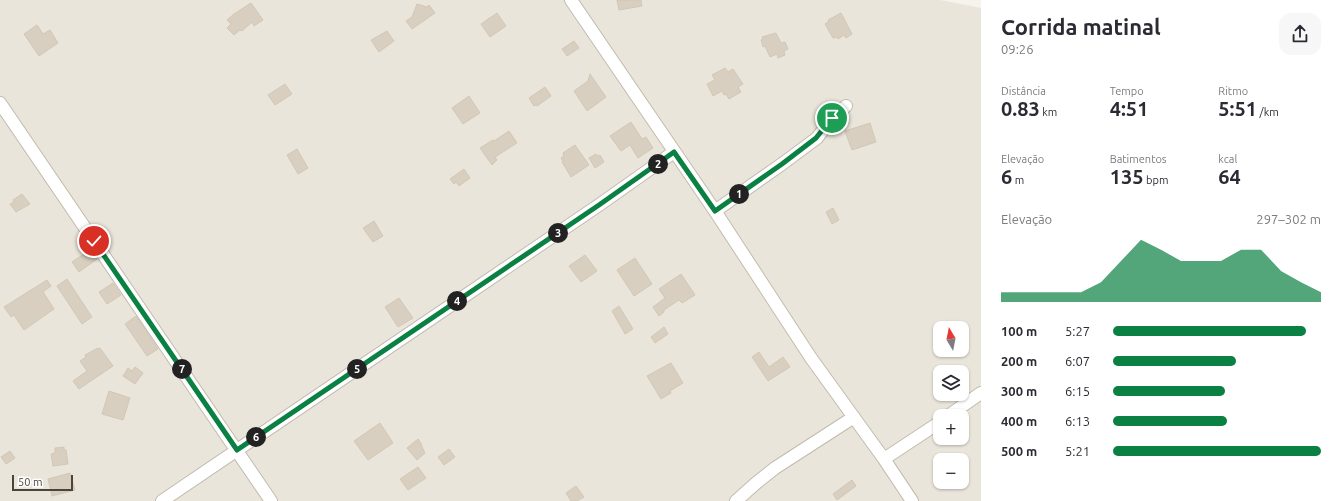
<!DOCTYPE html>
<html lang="pt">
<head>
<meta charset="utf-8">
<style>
	body { margin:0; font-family:Ubuntu,sans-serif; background:#f7f7f7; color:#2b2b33; height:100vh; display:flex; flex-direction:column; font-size:15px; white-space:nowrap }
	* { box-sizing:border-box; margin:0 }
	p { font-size:13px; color:#7c7c81 }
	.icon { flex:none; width:22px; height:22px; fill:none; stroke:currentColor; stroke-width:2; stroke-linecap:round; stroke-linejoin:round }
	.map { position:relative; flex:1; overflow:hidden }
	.sheet { display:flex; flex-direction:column; background:#fff; width:360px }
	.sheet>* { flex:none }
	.needle { width:26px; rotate:350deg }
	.fabs { position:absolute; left:933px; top:321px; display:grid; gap:8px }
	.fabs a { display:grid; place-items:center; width:36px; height:36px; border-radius:8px; background:#fff; box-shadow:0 1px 3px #0004; font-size:20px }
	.scale { position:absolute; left:12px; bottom:10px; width:61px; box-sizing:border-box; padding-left:4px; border:2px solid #4b4439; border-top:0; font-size:11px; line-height:14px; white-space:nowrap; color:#4b4439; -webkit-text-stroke:3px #fff; paint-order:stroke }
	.pin { position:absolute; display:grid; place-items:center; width:34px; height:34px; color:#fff; margin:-17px; border:2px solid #fff; border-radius:50%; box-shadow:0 1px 4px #0007 }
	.km { position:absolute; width:20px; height:20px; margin:-10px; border-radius:50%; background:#222; color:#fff; font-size:11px; line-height:20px; text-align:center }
	.round { display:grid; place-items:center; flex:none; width:42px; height:42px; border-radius:12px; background:#f7f7f7 }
	.head { display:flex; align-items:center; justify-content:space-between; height:68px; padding:0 20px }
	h1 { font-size:22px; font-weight:700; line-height:30px }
	.figures { display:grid; grid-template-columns:repeat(3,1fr); gap:6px; height:68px; padding:4px 20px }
	.figures div { display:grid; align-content:center }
	.figures b { font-size:20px; font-weight:700 }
	.figures small { font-size:11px; font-weight:400 }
	.figures p { font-size:11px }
	.chart { height:112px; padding:8px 20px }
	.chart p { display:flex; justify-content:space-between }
	.chart svg { width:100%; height:72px; margin-top:4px; fill:#0b8043; opacity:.7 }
	ul { padding:0 20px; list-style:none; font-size:13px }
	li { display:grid; grid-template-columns:64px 48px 1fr; align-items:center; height:30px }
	li i { height:10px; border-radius:5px; background:#0b8043 }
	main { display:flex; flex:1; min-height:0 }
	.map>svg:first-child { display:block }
</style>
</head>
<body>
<main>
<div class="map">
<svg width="981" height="501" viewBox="0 0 981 501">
	<rect width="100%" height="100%" fill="#f6f3ec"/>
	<!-- residential -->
	<path fill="#eae5da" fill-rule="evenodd" d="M0,0H940L981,8V501H0ZM940,328H962V350H940ZM940,372H962V394H940ZM940,416H962V438H940ZM940,460H962V482H940Z"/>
	<!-- building -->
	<path fill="#d8cfc1" stroke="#d3c7b4" d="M617,0H641L642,6L619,10Z
		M251,3L263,20L254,26L252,22L242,31L240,30L234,35L227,28L231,24L227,20L234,14Z
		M417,4L427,7L429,5L435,13L412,29L406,21L412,17Z
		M497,13L506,26L490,37L481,24Z
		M841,13L852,34L846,38L844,35L838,39L837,37L833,38L825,24L829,21L828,20Z
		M37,25L43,34L50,30L58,43L39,56L24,34Z
		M387,31L394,41L379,52L371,40Z
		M776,33L781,43L785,42L788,49L784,51L785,55L778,58L777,54L770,57L765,46L763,47L761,40L763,39L762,37Z
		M574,41L579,48L567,56L562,49Z
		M725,68L728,72L733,69L743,84L738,87L741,92L729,99L726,94L724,95L722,91L713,96L707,84L715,80L712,75Z
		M590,74L606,97L587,111L574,91L588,81Z
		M285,84L292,94L275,105L268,95Z
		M545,87L551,96L537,106L536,105L534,106L529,98Z
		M469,96L480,113L463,124L452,108Z
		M631,122L642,139L646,137L653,148L638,158L630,145L621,151L610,136Z
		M870,123L876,142L852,150L845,131Z
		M509,131L517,143L495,157L497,160L492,165L480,148L493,140L494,141Z
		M575,145L589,165L571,177L562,162L563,161L561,158L564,156L563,153Z
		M297,149L308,168L298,174L287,155Z
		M596,154L598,156L600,155L604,162L595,168L589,158Z
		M464,169L470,178L459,186L456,182L454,184L450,179Z
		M22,194L30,204L16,212L10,204L14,202L13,200Z
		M833,208L839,220L832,224L826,212Z
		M374,221L383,236L373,242L363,228Z
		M90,250L97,259L79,272L72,262Z
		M585,255L597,271L581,282L569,266Z
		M635,258L652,284L634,296L617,270Z
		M681,274L695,295L682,303L679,300L664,310V312L659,316L653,307L665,298L659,289Z
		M67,279L92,317L82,324L57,286Z
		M47,280L51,286L43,292L54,309L24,330L14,315L11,317L4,307Z
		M113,283L121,295L107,304L99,292Z
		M399,298L413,318L398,327L385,307Z
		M619,306L633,329L625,334L612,311Z
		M136,316L158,349L147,356L125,324Z
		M664,327L668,334L655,343L651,337Z
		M98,348V349L100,348L113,366L79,389L73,381L87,371L80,361L86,357L85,355Z
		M759,352L769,367L783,357L790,367L768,381L752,357Z
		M671,363L683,383L670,391L671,393L661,399L647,376Z
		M135,367L143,373L135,384L123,376L128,368L132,371Z
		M109,391L130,398L123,420L102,414Z
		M380,423L393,443L368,460L354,441Z
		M418,439L422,445H421L425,453L417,460L407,448Z
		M64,447V450H66L68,464L53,466L51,454L55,453V448Z
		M449,449L455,457L444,465L438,457Z
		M10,451L15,458L6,464L1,457Z
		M418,467L426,478L408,490L400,479Z
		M70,473L75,490L52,496L48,479Z
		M852,480L856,486L837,500L833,494Z
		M576,486L584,497L577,501H571L566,493Z"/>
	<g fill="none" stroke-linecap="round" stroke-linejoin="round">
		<defs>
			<path id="minor" d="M571,0L715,211L811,358L884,459L912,501
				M0,103L271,501
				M715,211L782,164L817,138L832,118L846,106
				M948,416L981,393
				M884,459L940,422
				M162,501L599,205L674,152
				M736,501L755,484L775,468L854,417"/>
		</defs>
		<!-- minor casing -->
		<use href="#minor" stroke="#c2bbae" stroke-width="14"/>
		<!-- minor -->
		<use href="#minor" stroke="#fff" stroke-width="12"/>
	</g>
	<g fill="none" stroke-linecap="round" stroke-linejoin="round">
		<defs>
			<path id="route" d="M94,241L237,450L599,205L674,152L715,211L782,164L816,138L832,118"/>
		</defs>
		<!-- route casing -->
		<use href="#route" stroke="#fff" stroke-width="8"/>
		<!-- route -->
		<use href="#route" stroke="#0b8043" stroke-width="5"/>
	</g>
</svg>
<div class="fabs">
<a><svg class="needle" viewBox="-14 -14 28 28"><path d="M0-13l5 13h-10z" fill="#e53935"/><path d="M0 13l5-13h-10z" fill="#7c7c81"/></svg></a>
<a><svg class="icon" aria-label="layers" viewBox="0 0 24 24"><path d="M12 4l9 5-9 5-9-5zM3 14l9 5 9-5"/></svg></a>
<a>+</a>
<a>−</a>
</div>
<div class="scale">50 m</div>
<div class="pin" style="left:832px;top:118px;background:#1e9e55"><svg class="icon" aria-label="arrive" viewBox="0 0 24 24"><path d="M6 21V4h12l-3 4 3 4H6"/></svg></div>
<div class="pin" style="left:94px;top:241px;background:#d93025"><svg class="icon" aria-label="check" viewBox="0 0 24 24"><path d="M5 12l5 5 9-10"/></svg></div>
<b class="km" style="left:739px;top:194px">1</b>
<b class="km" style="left:658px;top:164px">2</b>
<b class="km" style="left:558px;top:233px">3</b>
<b class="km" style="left:457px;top:301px">4</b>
<b class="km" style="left:357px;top:369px">5</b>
<b class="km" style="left:256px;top:437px">6</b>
<b class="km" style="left:182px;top:369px">7</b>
</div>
<section class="sheet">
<div class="head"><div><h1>Corrida matinal</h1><p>09:26</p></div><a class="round"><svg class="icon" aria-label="share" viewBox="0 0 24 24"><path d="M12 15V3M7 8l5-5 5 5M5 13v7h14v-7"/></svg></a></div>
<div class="figures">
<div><p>Distância</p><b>0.83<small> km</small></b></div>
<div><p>Tempo</p><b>4:51</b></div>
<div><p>Ritmo</p><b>5:51<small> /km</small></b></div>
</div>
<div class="figures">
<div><p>Elevação</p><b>6<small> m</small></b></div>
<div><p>Batimentos</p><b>135<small> bpm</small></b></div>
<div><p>kcal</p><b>64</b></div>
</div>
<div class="chart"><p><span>Elevação</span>297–302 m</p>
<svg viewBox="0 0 160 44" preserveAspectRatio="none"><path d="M0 44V38L10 38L20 38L30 38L40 38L50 32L60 19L70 6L80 12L90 19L100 19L110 19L120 12L130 12L140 25L150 32L160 38V44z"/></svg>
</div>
<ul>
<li><b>100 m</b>5:27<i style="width:93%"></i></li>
<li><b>200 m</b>6:07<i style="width:59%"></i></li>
<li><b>300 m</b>6:15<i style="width:54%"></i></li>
<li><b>400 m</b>6:13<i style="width:55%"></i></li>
<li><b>500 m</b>5:21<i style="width:100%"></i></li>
</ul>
</section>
</main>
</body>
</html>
